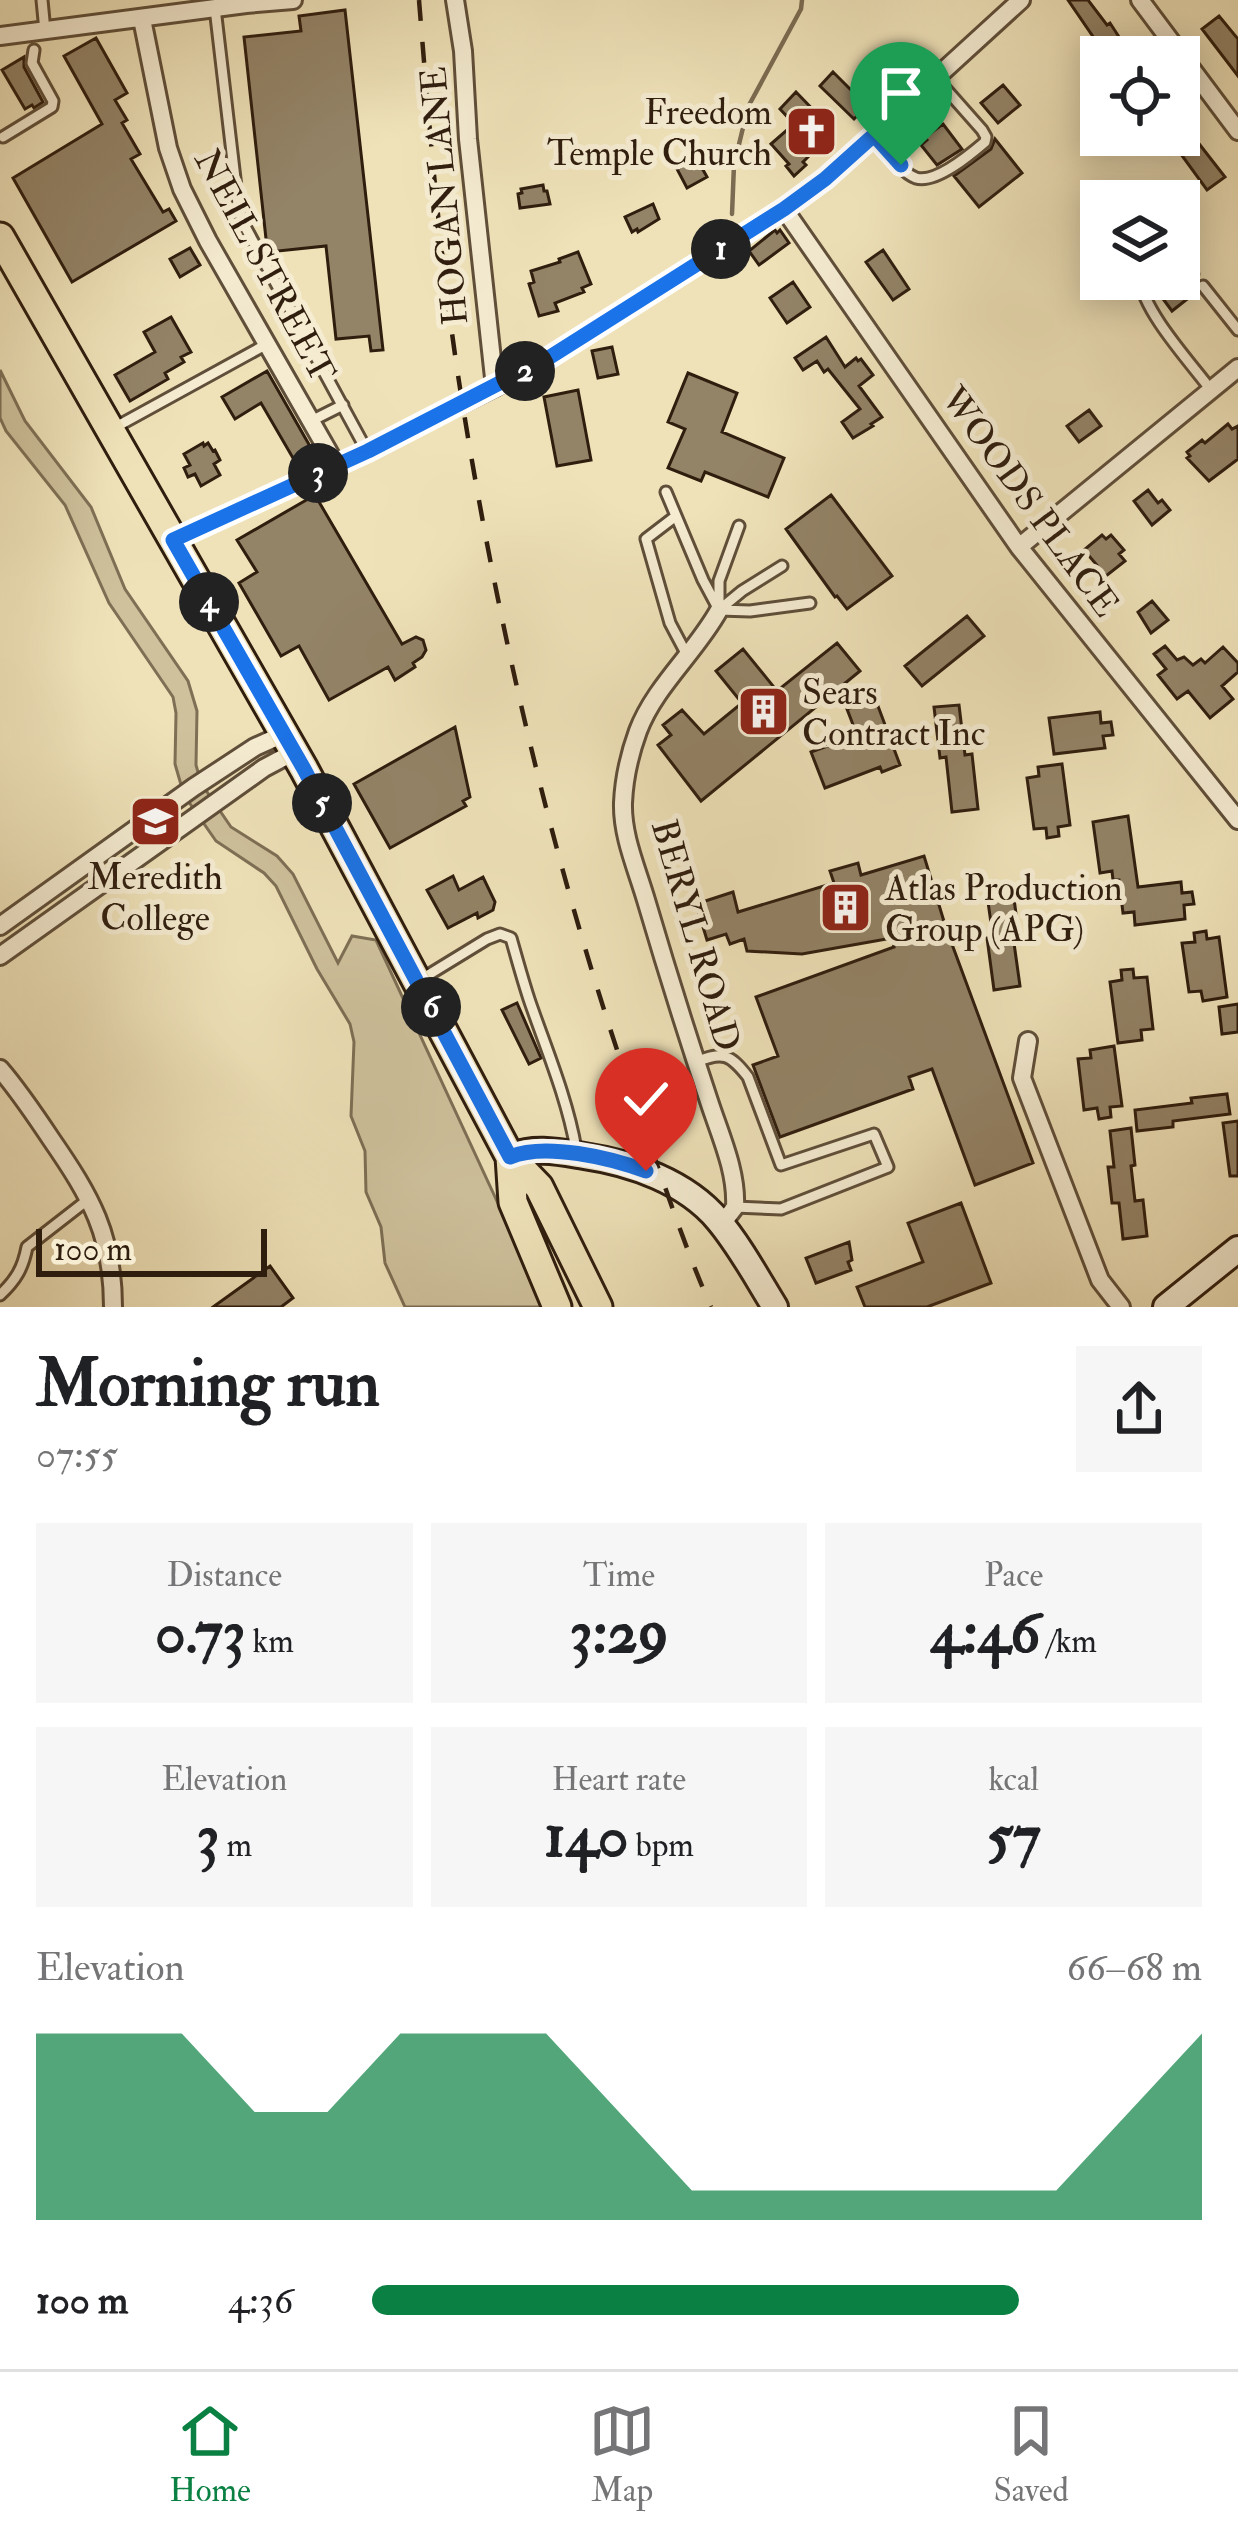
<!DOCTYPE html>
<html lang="en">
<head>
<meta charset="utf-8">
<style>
	body { margin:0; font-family:"IM FELL Double Pica",serif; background:#f6f6f6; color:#202124; height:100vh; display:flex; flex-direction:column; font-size:45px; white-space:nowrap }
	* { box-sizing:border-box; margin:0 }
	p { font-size:39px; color:#757577 }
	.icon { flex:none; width:66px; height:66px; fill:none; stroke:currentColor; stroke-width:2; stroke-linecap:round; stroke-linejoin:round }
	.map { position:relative; height:1307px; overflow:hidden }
	.side { display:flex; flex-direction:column; background:#fff; flex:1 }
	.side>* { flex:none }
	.tools { position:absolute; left:1080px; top:36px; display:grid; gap:24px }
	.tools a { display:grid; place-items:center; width:120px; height:120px; border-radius:0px; background:#fff; box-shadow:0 6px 30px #0003; font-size:60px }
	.scale { position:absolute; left:36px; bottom:30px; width:231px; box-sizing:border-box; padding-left:12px; border:6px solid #2f1d0e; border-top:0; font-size:33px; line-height:42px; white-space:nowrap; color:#2f1d0e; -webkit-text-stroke:9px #f5ecd2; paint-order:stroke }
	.pin { position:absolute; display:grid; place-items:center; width:102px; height:102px; color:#fff; margin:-123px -51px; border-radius:50% 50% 50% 0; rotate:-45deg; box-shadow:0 0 12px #0007 }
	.pin .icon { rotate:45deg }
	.km { position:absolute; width:60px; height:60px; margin:-30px; border-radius:50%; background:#222; color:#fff; font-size:33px; line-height:60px; text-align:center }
	.round { display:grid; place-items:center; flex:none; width:126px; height:126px; border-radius:0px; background:#f6f6f6 }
	.overview { display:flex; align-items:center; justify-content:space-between; height:204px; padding:0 36px }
	h1 { font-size:66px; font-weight:800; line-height:90px }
	.figures { display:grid; grid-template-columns:repeat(3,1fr); gap:18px; height:204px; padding:12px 36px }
	.figures div { display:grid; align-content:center; border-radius:0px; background:#f6f6f6; text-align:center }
	.figures b { font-size:60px; font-weight:800 }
	.figures small { font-size:33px; font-weight:400 }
	.figures p { font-size:33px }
	.chart { height:336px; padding:24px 36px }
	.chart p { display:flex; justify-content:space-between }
	.chart svg { width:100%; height:216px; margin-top:12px; fill:#0b8043; opacity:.7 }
	ul { padding:0 36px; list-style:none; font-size:39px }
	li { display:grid; grid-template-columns:192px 144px 1fr; align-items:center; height:90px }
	li i { height:30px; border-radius:15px; background:#0b8043 }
	.menu { display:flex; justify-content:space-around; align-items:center; height:168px; border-top:3px solid #e0e0e0; background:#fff; font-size:33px; color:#757577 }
	.menu a { display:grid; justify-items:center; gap:6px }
	.menu .active { color:#0b8043 }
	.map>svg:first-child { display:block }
</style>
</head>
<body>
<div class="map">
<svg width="1238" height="1307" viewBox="0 0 1238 1307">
	<rect width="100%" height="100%" fill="#efe2b9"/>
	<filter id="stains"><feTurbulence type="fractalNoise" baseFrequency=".00167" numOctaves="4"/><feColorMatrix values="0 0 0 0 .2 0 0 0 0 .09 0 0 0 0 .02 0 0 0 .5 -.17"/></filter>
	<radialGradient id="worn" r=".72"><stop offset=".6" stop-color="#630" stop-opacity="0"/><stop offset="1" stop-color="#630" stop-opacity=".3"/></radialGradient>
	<!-- green -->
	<path fill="#cec19c" stroke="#7e6f55" stroke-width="3" d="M0,370L25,421L91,507L125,589L188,681L197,711L196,765L201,783L231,827L277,856L293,874L338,963L352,936L376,940L546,1307H405L385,1263L381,1227L366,1192L365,1151L351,1116L354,1042L350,1024L317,969L276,886L264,873L216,841L184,795L175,764L176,713L173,697L109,603L65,505L6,431L0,418Z"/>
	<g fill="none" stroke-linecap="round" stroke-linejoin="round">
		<!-- stream -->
		<path stroke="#7b6b52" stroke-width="4.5" d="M732,214L734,165L748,107L801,9L802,0"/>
	</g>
	<!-- building -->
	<path fill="#938367" stroke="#2f1d0e" stroke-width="3" d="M1068,0H1088L1107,25L1110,23L1132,57H1107Z
		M345,10L383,350L371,351L369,336L336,339L326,246L269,252L267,248L244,37L301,31L299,16Z
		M1219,16L1238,39V76L1202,29Z
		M96,38L127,93L115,100L127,120L122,123L140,154L131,159L163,212L169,209L176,221L72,282L13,178L102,124L64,56Z
		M24,57V67L43,102L34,108L32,105L25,109L2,70Z
		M833,72L867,106L854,119L820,86Z
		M1003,85L1020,105L998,123L981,103Z
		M796,92L825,122L800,146L809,156L803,162L806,165L794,176L786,166L789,164L771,144L794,124L780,109Z
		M1179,109L1197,133L1193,136L1225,177L1207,190L1167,135H1179Z
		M943,124L962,149L937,165L921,145L927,140L925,137Z
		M995,139L1022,173L979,207L954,176L991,149Z
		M697,159L707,177L687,188L677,169Z
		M543,185L544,191H547L550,204L520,208L518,194L522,193L521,189Z
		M653,204L659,219L638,232L637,229L632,232L625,217Z
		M775,230L777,233L780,230L789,243L759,265L749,251Z
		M190,248L200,265L180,277L170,259Z
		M883,250L909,289L893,300L866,262Z
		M578,252L591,284L582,288L584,292L555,303L558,311L539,316L529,284L534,282L531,271L560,262L559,259Z
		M1182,275L1190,282L1195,283L1196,292L1172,311L1158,292L1169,284L1165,279H1179Z
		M793,282L810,307L787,323L770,298Z
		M171,317L191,352L181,357L184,362L165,373L168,379L130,401L115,375L155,352L144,332Z
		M826,337L845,367L856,358L858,361L861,359L873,375L859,386L882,417L871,424L873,426L853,438L842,422L860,409L828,369L824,372L817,361L803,370L795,358Z
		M612,347L618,374L598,378L592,351Z
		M267,371L311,448L293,458L261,403L235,419L222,397Z
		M688,373L737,393L722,432L784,458L768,497L705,472L701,481L668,468L685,429L668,422Z
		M578,390L591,460L557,466L544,397Z
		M1089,410L1101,426L1079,442L1067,426Z
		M1228,424L1232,429L1238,426V459L1209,481L1187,458L1190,456L1187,452L1202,440L1205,443Z
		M203,443L204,446L208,443L213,451L215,450L220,460L214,464L220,475L201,486L195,474L188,477L184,468L190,465L184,454Z
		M1148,490L1158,503L1162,500L1170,510L1152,525L1134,501Z
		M315,495L402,644L416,637L423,640L426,650L422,657L413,663L415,667L395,680L388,667L329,700L299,646L281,656L239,583L257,572L237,540Z
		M831,495L892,576L847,609L837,596L835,597L786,529Z
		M1102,535L1106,539L1111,535L1124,550L1119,554L1125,561L1106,576L1084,550Z
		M1152,601L1168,620L1151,633L1138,612Z
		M967,616L984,636L922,686L905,666Z
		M837,643L860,671L701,801L658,745L671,735L663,725L682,710L704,734L742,703L716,671L743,649L777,691Z
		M1165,646L1177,660L1184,657L1193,665L1201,659L1205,663L1223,647L1238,663V672L1222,686L1233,699L1210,718L1188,691L1177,699L1158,675L1166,669L1154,654Z
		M875,698L900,765L882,772L880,767L825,788L811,752L857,735L847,709Z
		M959,705L965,755L972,754L978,809L952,812L946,757L940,758L934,707Z
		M1100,712L1101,723L1111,722L1113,735L1103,736L1105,748L1054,754L1049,718Z
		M455,727L470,797L463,801L466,806L390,848L354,784Z
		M1062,764L1070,825L1058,827L1059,836L1047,838L1046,828L1034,829L1027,778L1039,776L1038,767Z
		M1128,816L1138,887L1181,882L1182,893L1192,892L1194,904L1184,905L1185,919L1135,925L1134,912L1123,913L1119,880H1113L1112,871L1100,873L1093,822Z
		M924,856L946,928L1033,1163L975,1185L932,1069L909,1077L913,1089L780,1137L753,1065L778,1056L756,997L894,947L892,938L802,954L747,951L744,939L730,944L726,934L707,940L696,904L733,892L738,912L834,883L830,871L858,863L861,875Z
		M453,876L459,890L483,877L495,902L493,910L478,918L477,913L448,928L427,890Z
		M1012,884L1019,936H1013L1020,986L994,990L987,938L993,937L986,888Z
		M1206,931L1207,939L1219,937L1227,997L1203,1001L1201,991L1189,992L1182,943L1195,942L1194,933Z
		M1133,969L1134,978L1147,977L1153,1029L1141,1030L1142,1040L1118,1043L1110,982L1122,980L1121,970Z
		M517,1003L541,1058L529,1064L502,1010Z
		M1238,1004V1032L1222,1034L1219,1007Z
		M1114,1046L1122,1106L1110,1107L1111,1117L1099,1119L1097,1108L1084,1110L1078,1059L1091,1058L1090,1050Z
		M1227,1094L1230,1114L1173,1121V1127L1137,1131L1135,1110L1192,1103L1191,1098Z
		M1238,1121V1176H1230L1223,1123Z
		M1131,1128L1135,1165L1131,1166L1135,1201L1143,1200L1147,1236L1123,1239L1119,1203H1112L1108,1167H1114L1110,1131Z
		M961,1203L991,1283L927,1307H865L857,1287L923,1262L908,1223Z
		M849,1242L852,1260L848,1262L851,1270L816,1283L806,1258Z
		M270,1266L293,1298L281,1307H213Z"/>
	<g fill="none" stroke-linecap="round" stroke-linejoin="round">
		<defs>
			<path id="lane" d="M42,0L45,31
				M215,8L238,204L242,221L367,451
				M874,135C885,148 900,172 916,178C936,184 971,154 985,142L986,137L982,130L936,78
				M3,137L52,107L53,101L32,63L34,50
				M1179,260L1193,274
				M1140,279C1143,311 1190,362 1211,390
				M1203,286L1238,330
				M311,421L343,405
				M114,428L267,344
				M666,492L703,580L719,610
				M676,516L646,539L670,623L688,657
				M719,604V581L739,526
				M719,610L750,611L810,603
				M719,610L742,591L782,566
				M420,980L487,939L500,934L511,938C517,959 523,981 530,1002C547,1051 567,1098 576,1149
				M696,1062C723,1051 730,1054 748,1077L781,1165L874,1134L888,1167L781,1209L735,1207
				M0,1295C16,1280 23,1268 27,1247L90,1198"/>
			<path id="street" d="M455,0L463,51L468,139L495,387
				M1140,0L1238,131
				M142,19L168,148L182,189L208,241L336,465
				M0,36L246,4L293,0
				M784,209L1019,547L1238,820
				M173,540L367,451L495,387L549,357L784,209L825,179L1021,0
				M1019,547L1238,368
				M719,610C696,652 655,686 638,731C630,753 624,779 623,803C622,836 637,869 646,900C666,968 687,1035 709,1101C720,1135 737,1171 735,1207L722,1224
				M0,926L194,787L255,747L284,734
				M0,956L264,768L294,752
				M1028,1041L1022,1078L1100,1280L1121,1307
				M0,1069C19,1091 35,1115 51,1139C91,1197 113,1235 113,1307"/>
			<path id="secondary" d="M510,1157C533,1146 560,1152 584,1156C632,1163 686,1182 718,1220C740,1246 757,1278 775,1307
				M1166,1307L1238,1249"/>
			<path id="primary" d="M0,237L304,769L510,1157L539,1187L598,1307
				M510,1157L513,1202L557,1307"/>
		</defs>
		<!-- lane casing -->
		<use href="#lane" stroke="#5f4e39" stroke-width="15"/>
		<!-- street casing -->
		<use href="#street" stroke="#5f4e39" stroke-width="22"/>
		<!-- secondary casing -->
		<use href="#secondary" stroke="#2f1d0e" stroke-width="30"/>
		<!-- primary casing -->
		<use href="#primary" stroke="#2f1d0e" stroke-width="33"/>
		<!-- lane -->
		<use href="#lane" stroke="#f5ecd2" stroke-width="9"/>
		<!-- street -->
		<use href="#street" stroke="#f5ecd2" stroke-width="16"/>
		<!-- secondary -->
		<use href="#secondary" stroke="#f5ecd2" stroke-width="24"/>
		<!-- primary -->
		<use href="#primary" stroke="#efe2b9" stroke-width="27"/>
		<!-- rail -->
		<path stroke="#2f1d0e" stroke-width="4.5" stroke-dasharray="21 21" stroke-linecap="butt" d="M419,0C430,136 441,272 463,407C502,649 559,888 641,1120C664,1182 684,1246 711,1307"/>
	</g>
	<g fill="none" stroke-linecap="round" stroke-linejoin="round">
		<defs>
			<path id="route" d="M646,1171C611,1158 545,1142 510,1157L304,769L173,540L368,451L550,357L784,209L825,179L874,135L901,165"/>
		</defs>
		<!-- route casing -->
		<use href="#route" stroke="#fff" stroke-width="24"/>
		<!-- route -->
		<use href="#route" stroke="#1a73e8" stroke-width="15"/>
	</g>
	<!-- icons -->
	<defs>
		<symbol id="church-square" viewBox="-11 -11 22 22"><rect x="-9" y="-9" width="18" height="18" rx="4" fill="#8f2418" stroke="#f5ecd2"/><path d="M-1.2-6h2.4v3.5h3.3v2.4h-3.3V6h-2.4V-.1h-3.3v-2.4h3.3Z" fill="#fff"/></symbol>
		<symbol id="building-square" viewBox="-11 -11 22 22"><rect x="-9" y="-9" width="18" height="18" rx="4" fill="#8f2418" stroke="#f5ecd2"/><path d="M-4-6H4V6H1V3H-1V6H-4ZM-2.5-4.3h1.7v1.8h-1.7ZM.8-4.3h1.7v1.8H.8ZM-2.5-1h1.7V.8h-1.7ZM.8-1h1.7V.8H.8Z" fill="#fff"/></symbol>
		<symbol id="university-square" viewBox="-11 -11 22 22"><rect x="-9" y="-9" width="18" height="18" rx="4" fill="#8f2418" stroke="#f5ecd2"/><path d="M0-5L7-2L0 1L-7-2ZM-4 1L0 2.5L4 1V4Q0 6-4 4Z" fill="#fff"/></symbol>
	</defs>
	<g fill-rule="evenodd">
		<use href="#church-square" x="782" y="102" width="59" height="59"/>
		<use href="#building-square" x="734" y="682" width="59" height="59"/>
		<use href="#university-square" x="126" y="792" width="59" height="59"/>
		<use href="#building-square" x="816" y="878" width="59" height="59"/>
	</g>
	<g text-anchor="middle" stroke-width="10" stroke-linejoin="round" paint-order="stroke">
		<!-- poi labels -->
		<g font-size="36" fill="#2f1d0e" stroke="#f5ecd2" text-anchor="start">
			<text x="772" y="124" text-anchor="end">Freedom<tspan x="772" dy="41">Temple Church</tspan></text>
			<text x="802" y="704">Sears<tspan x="802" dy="41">Contract Inc</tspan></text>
			<text x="155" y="889" text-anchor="middle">Meredith<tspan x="155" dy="41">College</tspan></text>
			<text x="885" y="900">Atlas Production<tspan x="885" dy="41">Group (APG)</tspan></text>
		</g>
		<!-- street labels -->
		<g font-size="36" fill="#2f1d0e" stroke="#f5ecd2">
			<text transform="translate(443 196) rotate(-95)" y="13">HOGAN LANE</text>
			<text transform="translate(266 265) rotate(62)" y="13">NEIL STREET</text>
			<text transform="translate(1031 501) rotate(54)" y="13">WOODS PLACE</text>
			<text transform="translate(697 935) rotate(74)" y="13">BERYL ROAD</text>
		</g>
	</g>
	<rect width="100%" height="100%" filter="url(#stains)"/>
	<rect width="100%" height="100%" fill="url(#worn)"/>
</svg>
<div class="tools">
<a><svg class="icon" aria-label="locate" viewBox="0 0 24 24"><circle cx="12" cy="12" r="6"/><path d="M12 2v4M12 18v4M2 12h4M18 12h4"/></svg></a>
<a><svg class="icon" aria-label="layers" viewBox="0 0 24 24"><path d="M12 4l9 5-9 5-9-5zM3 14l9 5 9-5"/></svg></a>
</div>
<div class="scale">100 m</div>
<div class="pin" style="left:901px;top:165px;background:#1e9e55"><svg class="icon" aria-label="arrive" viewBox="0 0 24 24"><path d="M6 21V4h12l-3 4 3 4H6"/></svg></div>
<div class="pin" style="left:646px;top:1171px;background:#d93025"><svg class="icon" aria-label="check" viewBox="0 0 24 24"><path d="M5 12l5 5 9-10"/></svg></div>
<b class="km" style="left:721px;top:249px">1</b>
<b class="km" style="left:525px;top:371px">2</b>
<b class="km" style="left:318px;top:473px">3</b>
<b class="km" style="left:209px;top:602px">4</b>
<b class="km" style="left:322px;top:803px">5</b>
<b class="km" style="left:431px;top:1007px">6</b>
</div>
<section class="side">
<div class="overview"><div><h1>Morning run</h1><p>07:55</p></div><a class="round"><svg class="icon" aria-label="share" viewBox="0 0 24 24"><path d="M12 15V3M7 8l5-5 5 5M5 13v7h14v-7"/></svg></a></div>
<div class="figures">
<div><p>Distance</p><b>0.73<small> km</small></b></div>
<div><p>Time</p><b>3:29</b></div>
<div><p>Pace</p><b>4:46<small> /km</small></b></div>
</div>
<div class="figures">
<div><p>Elevation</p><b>3<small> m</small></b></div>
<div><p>Heart rate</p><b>140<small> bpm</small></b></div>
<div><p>kcal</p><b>57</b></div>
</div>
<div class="chart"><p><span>Elevation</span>66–68 m</p>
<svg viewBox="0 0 160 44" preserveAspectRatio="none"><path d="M0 44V6L10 6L20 6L30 22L40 22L50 6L60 6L70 6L80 22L90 38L100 38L110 38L120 38L130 38L140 38L150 22L160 6V44z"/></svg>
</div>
<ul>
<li><b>100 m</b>4:36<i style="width:78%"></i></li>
</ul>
</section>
<nav class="menu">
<a class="active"><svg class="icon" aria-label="home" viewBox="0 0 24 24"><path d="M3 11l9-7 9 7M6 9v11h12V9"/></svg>Home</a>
<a><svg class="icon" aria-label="map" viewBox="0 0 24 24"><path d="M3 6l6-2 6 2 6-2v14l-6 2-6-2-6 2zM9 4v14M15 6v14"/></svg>Map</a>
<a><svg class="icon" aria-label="saved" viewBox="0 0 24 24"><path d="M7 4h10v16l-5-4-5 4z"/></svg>Saved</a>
</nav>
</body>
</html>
